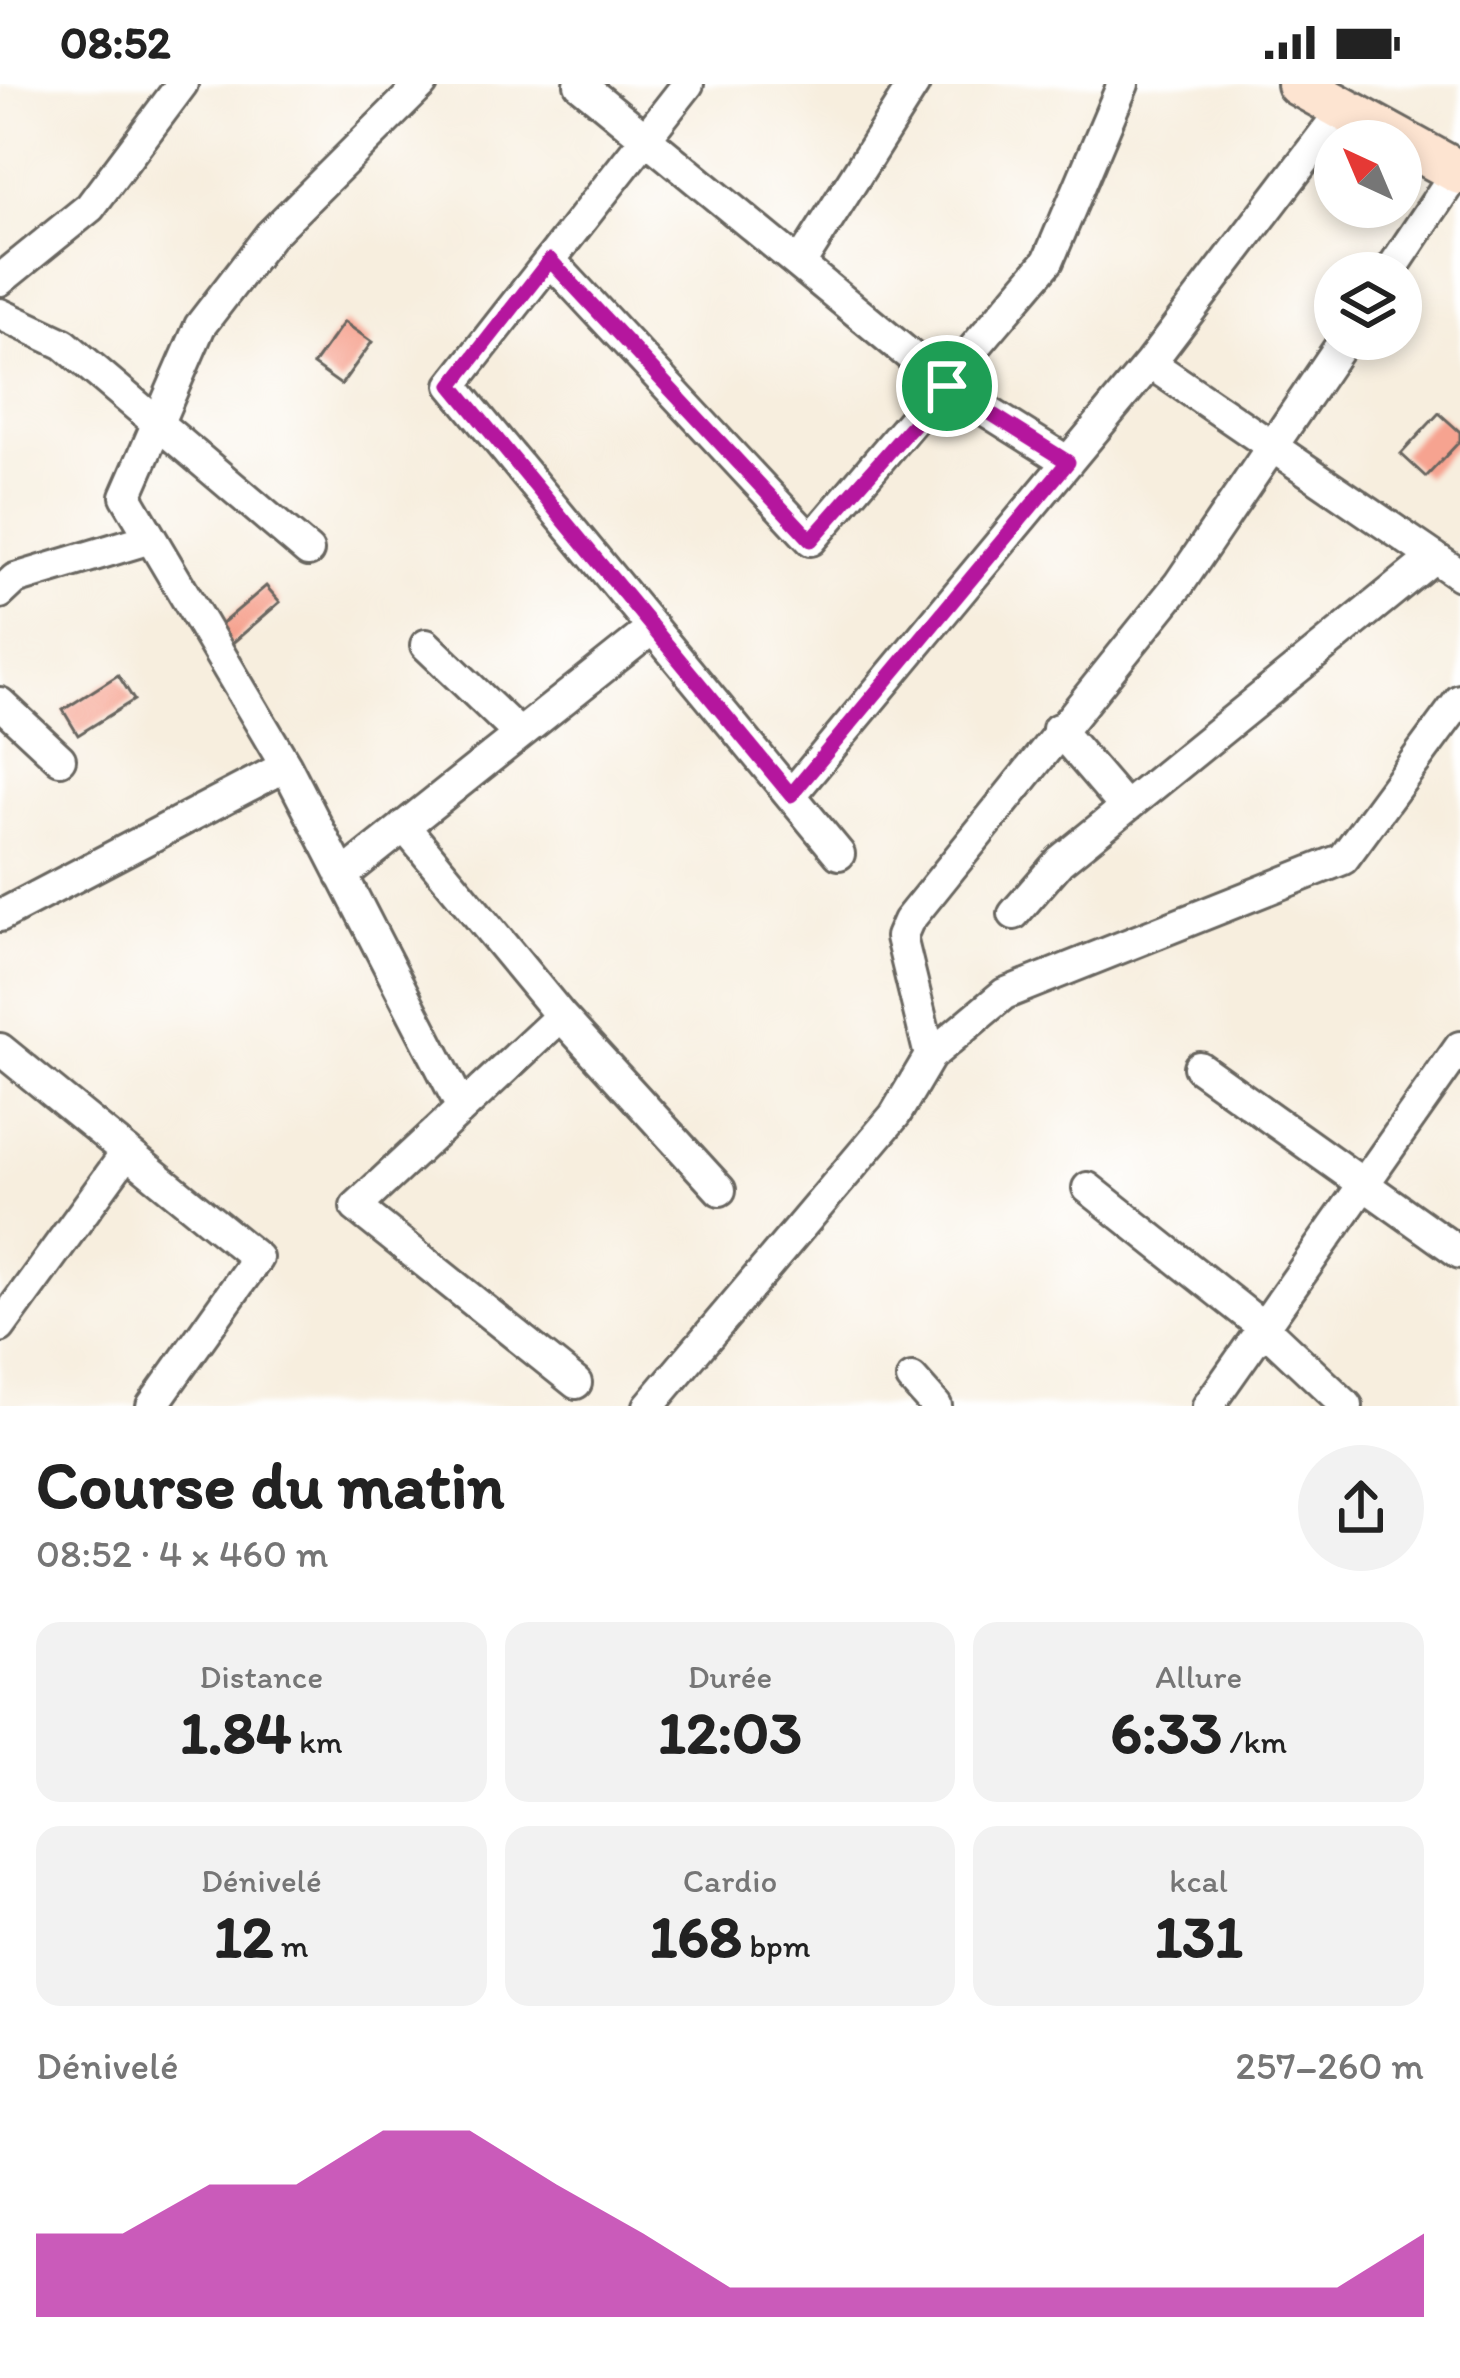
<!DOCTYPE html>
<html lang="fr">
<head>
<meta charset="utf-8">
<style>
	body { margin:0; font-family:Itim,sans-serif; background:#f2f2f2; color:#222; height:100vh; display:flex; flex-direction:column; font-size:45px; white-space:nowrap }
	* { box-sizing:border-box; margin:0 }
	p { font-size:39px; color:#767676 }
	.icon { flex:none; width:66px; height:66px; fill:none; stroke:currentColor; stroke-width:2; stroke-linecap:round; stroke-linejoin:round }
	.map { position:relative; height:1322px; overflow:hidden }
	.details { display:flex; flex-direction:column; background:#fff; flex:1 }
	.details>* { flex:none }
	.needle { width:78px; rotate:316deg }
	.tools { position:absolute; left:1314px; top:36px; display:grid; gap:24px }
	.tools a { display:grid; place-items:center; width:108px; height:108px; border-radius:50%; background:#fff; box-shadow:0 6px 18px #0003; font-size:60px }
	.pin { position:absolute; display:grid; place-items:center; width:102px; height:102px; color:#fff; margin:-51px; border:6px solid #fff; border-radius:50%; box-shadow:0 3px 12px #0007 }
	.round { display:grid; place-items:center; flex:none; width:126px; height:126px; border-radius:63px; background:#f2f2f2 }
	.summary { display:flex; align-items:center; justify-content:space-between; height:204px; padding:0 36px }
	h1 { font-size:66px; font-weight:700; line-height:90px }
	.figures { display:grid; grid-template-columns:repeat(3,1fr); gap:18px; height:204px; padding:12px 36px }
	.figures div { display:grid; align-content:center; border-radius:24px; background:#f2f2f2; text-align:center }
	.figures b { font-size:60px; font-weight:700 }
	.figures small { font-size:33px; font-weight:400 }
	.figures p { font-size:33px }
	.chart { height:336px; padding:24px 36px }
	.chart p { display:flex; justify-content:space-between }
	.chart svg { width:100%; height:216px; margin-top:12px; fill:#b5179e; opacity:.7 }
	.status { display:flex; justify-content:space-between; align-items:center; height:84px; padding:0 60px; background:#fff; direction:ltr }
	.status svg { height:33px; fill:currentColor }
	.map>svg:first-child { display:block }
</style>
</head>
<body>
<div class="status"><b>08:52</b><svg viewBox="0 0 49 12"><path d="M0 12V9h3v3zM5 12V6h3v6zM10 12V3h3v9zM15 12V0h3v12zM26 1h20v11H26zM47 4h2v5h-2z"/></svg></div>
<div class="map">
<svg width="1460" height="1322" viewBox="0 0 1460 1322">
	<rect width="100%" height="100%" fill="#fff"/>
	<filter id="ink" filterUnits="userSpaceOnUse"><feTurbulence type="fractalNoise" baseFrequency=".00833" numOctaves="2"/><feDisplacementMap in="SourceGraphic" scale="24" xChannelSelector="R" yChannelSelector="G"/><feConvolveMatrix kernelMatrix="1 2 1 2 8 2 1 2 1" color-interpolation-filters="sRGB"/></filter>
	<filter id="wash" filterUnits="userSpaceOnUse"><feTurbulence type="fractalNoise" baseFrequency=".004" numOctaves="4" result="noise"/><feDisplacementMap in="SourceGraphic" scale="48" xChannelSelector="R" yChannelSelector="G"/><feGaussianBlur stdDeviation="2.7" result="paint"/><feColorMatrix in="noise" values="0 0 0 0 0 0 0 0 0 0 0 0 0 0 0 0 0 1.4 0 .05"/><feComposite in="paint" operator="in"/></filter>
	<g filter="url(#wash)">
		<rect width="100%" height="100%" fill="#f7eede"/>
		<g id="blocks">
			<!-- building -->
			<path fill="#f6a390" d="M344,238L372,258L341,301L313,281Z
				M1439,329L1460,348V357L1426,393L1401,370Z
				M266,502L280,518L228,563L213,547Z
				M118,591L134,616L78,651L63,626Z"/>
		</g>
	</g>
	<g filter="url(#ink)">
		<use href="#blocks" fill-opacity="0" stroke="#696660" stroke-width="3"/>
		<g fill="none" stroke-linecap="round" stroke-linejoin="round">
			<defs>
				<path id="minor" d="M422,0L270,151L200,242L126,412L286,682L462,1024
					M580,0L947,302L1068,378
					M688,0L452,301L839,770
					M550,176L811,456L1048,177L1123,0
					M800,180L914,0
					M1389,189L1457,87
					M0,196L90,123L182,0
					M0,230L64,260L308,467
					M1150,279L1460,491
					M0,509L15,495L151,454
					M426,561L519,650
					M0,619L60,675
					M1058,645L1125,723
					M791,711L1150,279L1344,24
					M404,742L561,932L720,1106
					M342,792L653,544
					M1014,830L1060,777L1434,473
					M0,832L286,682
					M561,932L356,1123L576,1299
					M0,965L257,1174L152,1322
					M930,972L901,853L908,837L1179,500L1345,255
					M1199,983L1460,1169
					M1088,1104L1263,1243L1347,1322
					M0,1243L127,1068
					M912,1295L936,1322
					M649,1322L895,1031L930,972L1004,910L1343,775L1460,616
					M1208,1322L1460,963"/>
				<path id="secondary" d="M1298,0L1460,89"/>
			</defs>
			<!-- minor casing -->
			<use href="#minor" stroke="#696660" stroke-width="36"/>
			<!-- secondary casing -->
			<use href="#secondary" stroke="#696660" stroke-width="48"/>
			<!-- minor -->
			<use href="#minor" stroke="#fff" stroke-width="30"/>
			<!-- secondary -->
			<use href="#secondary" stroke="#fde4d1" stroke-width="42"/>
		</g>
	</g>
	<g fill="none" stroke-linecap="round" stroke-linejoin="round" filter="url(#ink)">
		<defs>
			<path id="route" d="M550,176L811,456L947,302L1068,378L791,711L452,301Z"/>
		</defs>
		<!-- route casing -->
		<use href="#route" stroke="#fff" stroke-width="24"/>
		<!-- route -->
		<use href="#route" stroke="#b5179e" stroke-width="15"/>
	</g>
</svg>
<div class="tools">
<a><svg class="needle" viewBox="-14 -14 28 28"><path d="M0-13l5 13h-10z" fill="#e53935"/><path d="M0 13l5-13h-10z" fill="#767676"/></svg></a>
<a><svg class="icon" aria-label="layers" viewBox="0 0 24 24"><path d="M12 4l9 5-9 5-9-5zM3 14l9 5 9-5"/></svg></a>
</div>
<div class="pin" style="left:947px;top:302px;background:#1e9e55"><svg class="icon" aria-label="arrive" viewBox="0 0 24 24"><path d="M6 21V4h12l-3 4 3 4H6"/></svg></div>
</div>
<section class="details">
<div class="summary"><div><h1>Course du matin</h1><p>08:52 · 4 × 460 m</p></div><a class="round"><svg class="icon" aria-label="share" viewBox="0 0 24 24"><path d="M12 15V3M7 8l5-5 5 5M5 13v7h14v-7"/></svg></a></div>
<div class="figures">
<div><p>Distance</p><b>1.84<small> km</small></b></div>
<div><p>Durée</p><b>12:03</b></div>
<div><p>Allure</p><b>6:33<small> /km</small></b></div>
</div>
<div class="figures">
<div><p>Dénivelé</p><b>12<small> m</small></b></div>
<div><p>Cardio</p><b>168<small> bpm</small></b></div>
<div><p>kcal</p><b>131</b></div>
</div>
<div class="chart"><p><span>Dénivelé</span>257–260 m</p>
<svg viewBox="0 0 160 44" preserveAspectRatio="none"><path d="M0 44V27L10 27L20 17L30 17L40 6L50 6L60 17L70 27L80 38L90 38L100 38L110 38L120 38L130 38L140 38L150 38L160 27V44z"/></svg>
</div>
</section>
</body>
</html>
